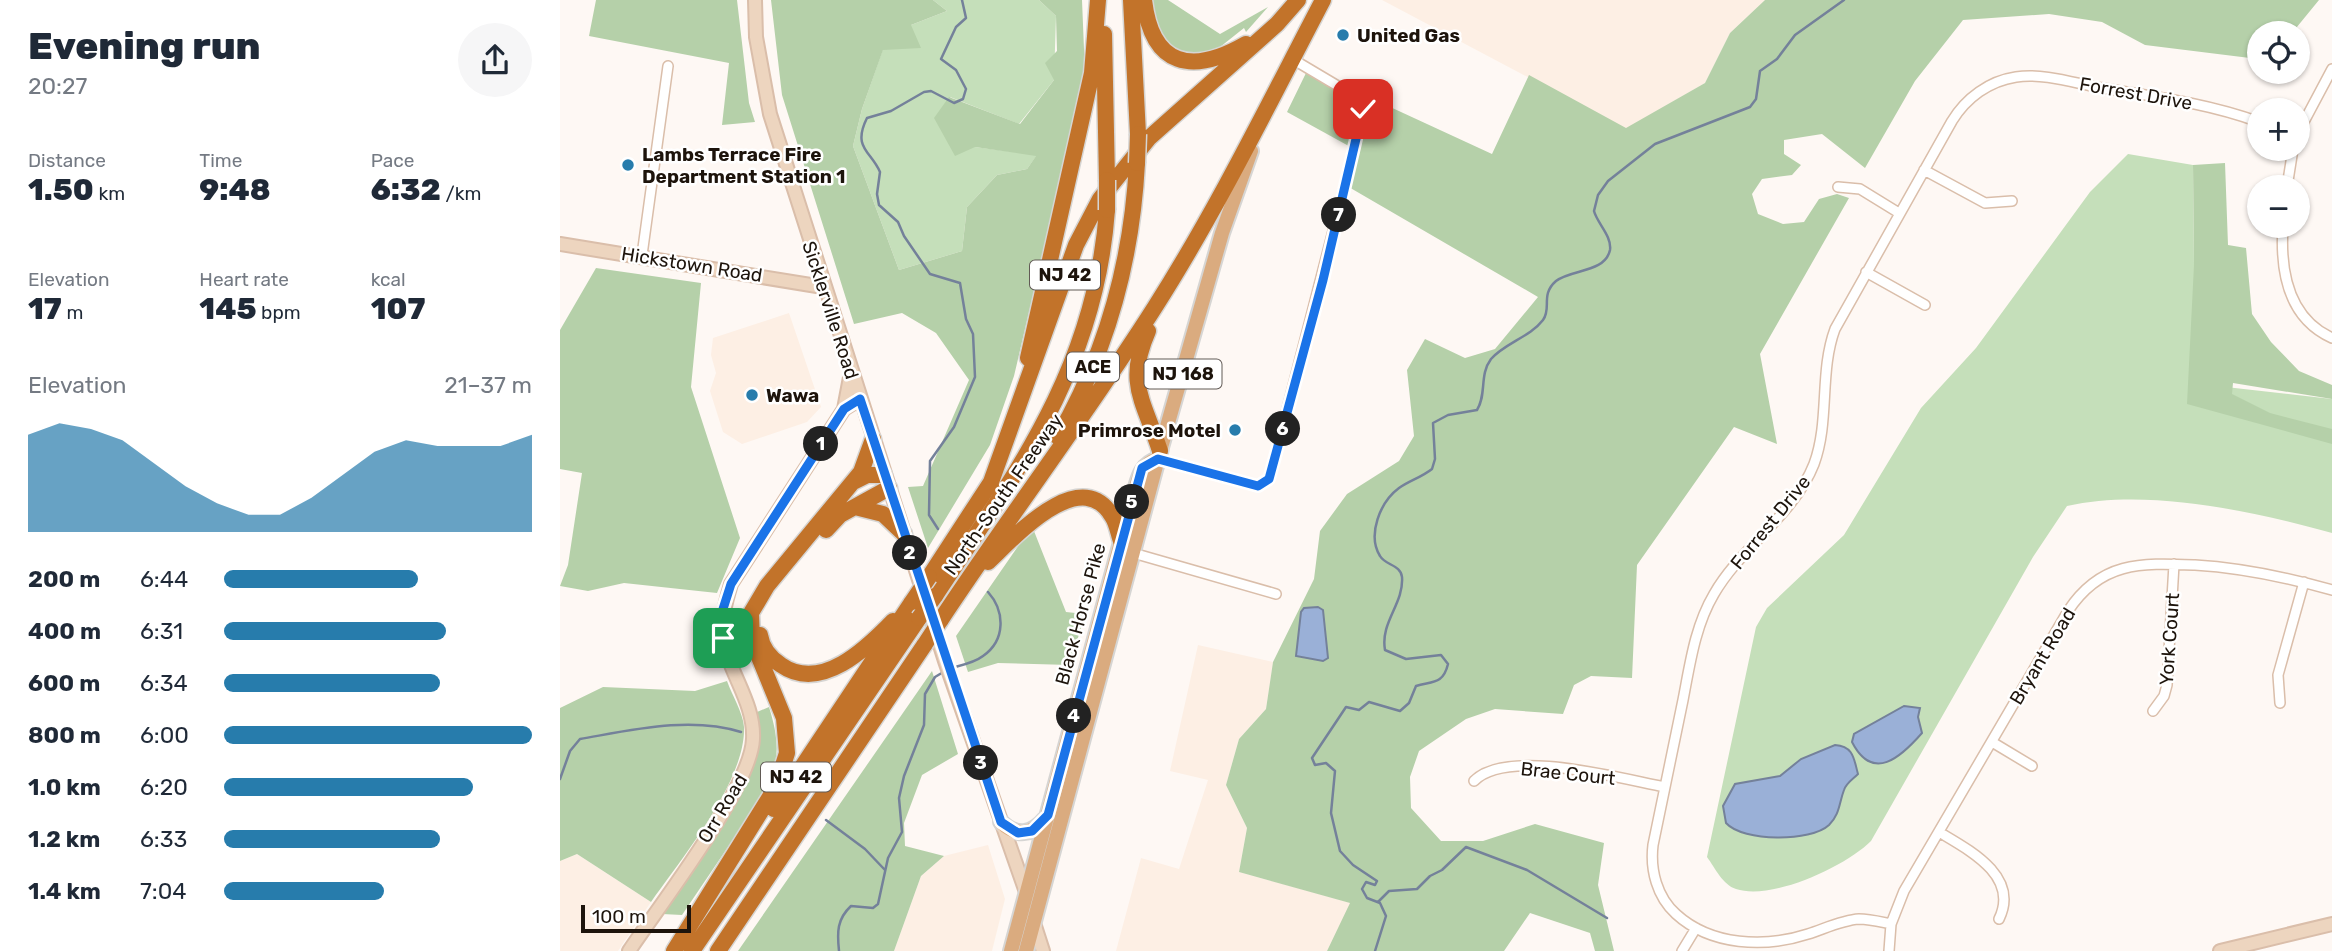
<!DOCTYPE html>
<html lang="en">
<head>
<meta charset="utf-8">
<style>
	body { margin:0; font-family:Rubik,sans-serif; background:#f6f6f7; color:#1f2937; height:100vh; display:flex; flex-direction:column; font-size:26px; white-space:nowrap }
	* { box-sizing:border-box; margin:0 }
	p { font-size:23px; color:#747a83 }
	.icon { flex:none; width:38px; height:38px; fill:none; stroke:currentColor; stroke-width:2; stroke-linecap:round; stroke-linejoin:round }
	.map { position:relative; flex:1; overflow:hidden }
	.sheet { display:flex; flex-direction:column; background:#fff; width:560px }
	.sheet>* { flex:none }
	.tools { position:absolute; left:1687px; top:21px; display:grid; gap:14px }
	.tools a { display:grid; place-items:center; width:63px; height:63px; border-radius:50%; background:#fff; box-shadow:0 2px 5px #0004; font-size:35px }
	.scale { position:absolute; left:21px; bottom:18px; width:110px; box-sizing:border-box; padding-left:7px; border:4px solid #1d140c; border-top:0; font-size:19px; line-height:24px; white-space:nowrap; color:#1d140c; -webkit-text-stroke:5px #fff; paint-order:stroke }
	.pin { position:absolute; display:grid; place-items:center; width:60px; height:60px; color:#fff; margin:-30px; border-radius:14px; box-shadow:0 4px 10px #0006 }
	.km { position:absolute; width:35px; height:35px; margin:-18px; border-radius:50%; background:#222; color:#fff; font-size:19px; line-height:35px; text-align:center }
	.round { display:grid; place-items:center; flex:none; width:74px; height:74px; border-radius:37px; background:#f6f6f7 }
	.headline { display:flex; align-items:center; justify-content:space-between; height:119px; padding:0 28px }
	h1 { font-size:38px; font-weight:800; line-height:52px }
	.metrics { display:grid; grid-template-columns:repeat(3,1fr); gap:10px; height:119px; padding:7px 28px }
	.metrics div { display:grid; align-content:center }
	.metrics b { font-size:30px; font-weight:800 }
	.metrics small { font-size:19px; font-weight:400 }
	.metrics p { font-size:19px }
	.chart { height:196px; padding:14px 28px }
	.chart p { display:flex; justify-content:space-between }
	.chart svg { width:100%; height:126px; margin-top:7px; fill:#277cac; opacity:.7 }
	ul { padding:0 28px; list-style:none; font-size:23px }
	li { display:grid; grid-template-columns:112px 84px 1fr; align-items:center; height:52px }
	li i { height:18px; border-radius:9px; background:#277cac }
	main { display:flex; flex:1; min-height:0 }
	.map>svg:first-child { display:block }
</style>
</head>
<body>
<main>
<section class="sheet">
<div class="headline"><div><h1>Evening run</h1><p>20:27</p></div><a class="round"><svg class="icon" aria-label="share" viewBox="0 0 24 24"><path d="M12 15V3M7 8l5-5 5 5M5 13v7h14v-7"/></svg></a></div>
<div class="metrics">
<div><p>Distance</p><b>1.50<small> km</small></b></div>
<div><p>Time</p><b>9:48</b></div>
<div><p>Pace</p><b>6:32<small> /km</small></b></div>
</div>
<div class="metrics">
<div><p>Elevation</p><b>17<small> m</small></b></div>
<div><p>Heart rate</p><b>145<small> bpm</small></b></div>
<div><p>kcal</p><b>107</b></div>
</div>
<div class="chart"><p><span>Elevation</span>21–37 m</p>
<svg viewBox="0 0 160 44" preserveAspectRatio="none"><path d="M0 44V10L10 6L20 8L30 12L40 20L50 28L60 34L70 38L80 38L90 32L100 24L110 16L120 12L130 14L140 14L150 14L160 10V44z"/></svg>
</div>
<ul>
<li><b>200 m</b>6:44<i style="width:63%"></i></li>
<li><b>400 m</b>6:31<i style="width:72%"></i></li>
<li><b>600 m</b>6:34<i style="width:70%"></i></li>
<li><b>800 m</b>6:00<i style="width:100%"></i></li>
<li><b>1.0 km</b>6:20<i style="width:81%"></i></li>
<li><b>1.2 km</b>6:33<i style="width:70%"></i></li>
<li><b>1.4 km</b>7:04<i style="width:52%"></i></li>
</ul>
</section>
<div class="map">
<svg width="1772" height="951" viewBox="0 0 1772 951">
	<rect width="100%" height="100%" fill="#fef8f4"/>
	<!-- built -->
	<path fill="#fdefe4" d="M822,0H1205L1170,33L1145,83L1066,129Z
		M229,313L261,407L247,422L182,444L163,432L150,391L156,373L151,355L153,338Z
		M638,645L713,662L706,709L679,739L666,785L687,828L679,872L791,903L767,951H556L581,858L619,869L648,780L610,771Z
		M428,845L445,899L432,951H334L361,876L384,856Z
		M17,854L91,902L58,951H0V861Z"/>
	<!-- green -->
	<path fill="#c5dfba" d="M373,0H479L496,16L494,80L459,124L390,97L415,147L477,155L467,169L437,175L407,207L402,251L339,270L293,146L302,109L323,49L351,25L387,11Z
		M1568,154L1633,165L1634,265L1657,386L1772,399V533C1692,511 1588,488 1507,506L1473,557L1311,841C1286,866 1212,901 1176,889C1163,885 1155,868 1147,857L1196,627L1207,608L1284,535L1361,408L1416,348L1530,192Z"/>
	<!-- forest -->
	<path fill="#b5d0a9" d="M36,0H177L189,103L195,122L162,125L169,63L29,36Z
		M211,0H373L387,11L351,25L361,48L323,50L302,109L293,146L339,270L402,251L407,207L437,175L467,169L476,156L415,147L395,156L374,118L389,97L460,124L494,80L485,63L497,51L496,16L479,0H522L525,74L454,376L430,445L368,548L348,487L363,486L409,380L376,333L342,313L294,324L222,95Z
		M586,0H608L660,34L708,7L686,32L684,28L650,55L615,51L594,28Z
		M1205,0H1759L1732,33H1699L1698,59L1585,45L1542,22L1489,14L1403,20L1355,81L1305,168L1262,134L1224,140V154L1241,165L1232,175L1202,179L1192,194L1198,214L1223,224L1244,222L1259,199L1277,194L1289,198L1200,354L1217,444L1174,427L1077,565L1072,678L1031,676L1014,685L1003,714L935,709L906,719L859,751L850,777L851,808L881,841H923L975,824L1044,843L1038,885L1054,951H1035L1030,933L970,913L944,951H767L790,903L679,872L687,828L666,785L679,739L706,709L713,662L754,579L760,531L787,494L839,461L854,436L847,370L865,339L905,358L935,349L978,297L787,186L796,150L727,112L746,73L804,108L815,100L932,154L969,75L1066,128L1145,83L1170,33Z
		M1665,163L1668,245L1686,248L1692,314L1711,342L1739,371L1772,385V399L1673,383L1672,394L1710,413L1772,429V444L1627,404L1634,265L1633,165Z
		M36,268L141,283L131,387L180,538L157,593L64,583L28,591L0,586L8,565L22,473L0,469V330Z
		M472,526L506,612L525,614L510,665L438,663L408,672L396,636Z
		M372,671L398,754L362,775L344,823L345,846L384,856L361,876L334,951H178Z
		M167,681C172,695 183,713 184,727C186,781 121,859 91,902L17,854L0,861V708L43,687L135,691Z
		M209,707C218,736 220,756 210,785L122,915L102,914L189,777L197,747V712Z"/>
	<!-- water -->
	<path fill="#9ab0d7" stroke="#74819a" stroke-width="2" d="M758,607L763,610L768,658L763,661L736,656L741,612L744,608Z
		M1344,706L1360,708L1358,717L1362,733C1341,757 1313,783 1292,742L1294,734Z
		M1275,745C1294,746 1294,760 1298,774C1293,779 1286,783 1284,790C1279,803 1280,814 1269,825C1251,842 1183,842 1166,823L1163,806L1175,784L1220,776L1241,759Z"/>
	<g fill="none" stroke-linecap="round" stroke-linejoin="round">
		<!-- stream -->
		<path stroke="#74819a" stroke-width="2.5" d="M378,529L369,515L370,461L394,427L415,377L413,334L406,319L400,283L370,274L344,236L338,222L319,205L317,194L320,172C311,151 292,148 307,118L331,111L364,92L371,91L394,103L403,99L406,89L396,70L381,59L396,27L406,18L402,0
			M391,668C402,665 414,663 423,656C446,640 445,611 428,592
			M0,779L10,751L20,739C72,730 130,716 181,732
			M266,820L305,849L325,870
			M818,902L829,891L857,889L870,876L882,870L906,847L967,870L1047,918
			M279,951C277,932 277,919 291,906L313,908L318,904L328,858L342,832L339,798L344,776L364,725L365,694L375,677L385,671
			M815,951L826,916L820,903L807,898L802,889L806,882L815,885L817,881L793,865L780,851L771,813L775,771L766,763L755,765L752,758L786,707L799,710L809,702L840,711L849,703L856,686C872,681 883,685 888,664L881,655L846,659L825,650C820,622 844,604 842,577C841,565 825,565 820,556C807,535 820,502 839,488C849,481 862,477 872,469L875,459L873,423L888,415L917,410C927,394 919,375 931,359C945,343 970,337 983,320C992,308 980,295 996,281C1011,269 1045,273 1050,250C1052,236 1037,223 1034,211L1038,195L1048,181L1095,144L1190,107L1196,99L1200,71L1217,59L1235,35L1284,0"/>
		<defs>
			<path id="street" d="M1738,133L1772,69
				M1364,170L1425,203L1452,201
				M1278,187L1300,189L1339,213
				M1727,187L1733,149
				M1723,226C1720,270 1728,318 1772,338
				M82,255L108,66
				M1306,272L1365,305
				M598,459L698,486L709,479L803,115L798,98L734,60
				M573,553L716,594
				M1720,703L1718,675L1744,582
				M1593,711L1604,696L1607,685L1614,564
				M1432,742L1472,766
				M914,781C947,747 1062,779 1105,787
				M1379,832C1409,850 1460,876 1439,919
				M1331,924C1321,922 1310,919 1299,919C1282,920 1264,929 1248,934C1205,948 1151,946 1116,914C1097,897 1090,870 1093,845C1103,797 1113,749 1123,700C1130,664 1135,626 1154,594C1181,547 1234,515 1254,464C1270,421 1259,372 1275,329L1392,121C1406,98 1429,81 1456,77C1482,73 1511,82 1536,87C1591,96 1647,103 1699,122
				M1122,951L1136,928
				M1329,951L1331,924L1344,891L1508,611C1541,561 1581,563 1635,565C1684,568 1726,577 1772,590"/>
			<path id="secondary" d="M195,0L196,37L210,114L385,661L467,895
				M0,244L263,287
				M284,409L291,372
				M473,920L483,951
				M69,951C99,906 191,788 193,739C195,702 167,671 163,636C161,618 166,601 171,584L284,409L300,399
				M1660,951L1772,924"/>
			<path id="primary" d="M441,822C456,837 472,835 485,819
				M451,951L574,494C579,478 580,465 598,459
				M466,951L600,451L662,233L691,151"/>
			<path id="highway" d="M571,0L578,134
				M584,0C592,67 632,75 686,44
				M544,34L547,180
				M588,331C565,383 584,401 600,451
				M468,358L532,73L538,0
				M498,437C547,352 572,260 577,163
				M293,482L307,475H324
				M295,507L323,514L344,534
				M266,530L280,515L329,488
				M428,562C453,539 520,463 552,516C557,523 558,533 561,541
				M369,577L431,482L516,245L540,199L589,138L717,24L738,0
				M375,596C458,471 536,366 547,210
				M380,621C450,515 527,414 595,307C658,208 709,103 763,0
				M200,635C202,648 210,658 221,665C261,693 307,648 333,621
				M214,809L352,602
				M114,951L216,787L227,753L224,718L192,640L191,613L207,586L301,472L313,439
				M132,951L359,618
				M158,951L365,644"/>
		</defs>
		<!-- street casing -->
		<use href="#street" stroke="#dabeaa" stroke-width="12"/>
		<!-- secondary casing -->
		<use href="#secondary" stroke="#dabeaa" stroke-width="16"/>
		<!-- primary casing -->
		<use href="#primary" stroke="#d6d5d3" stroke-width="18"/>
		<!-- highway casing -->
		<use href="#highway" stroke="#d6d5d3" stroke-width="19"/>
		<!-- street -->
		<use href="#street" stroke="#fff" stroke-width="9"/>
		<!-- secondary -->
		<use href="#secondary" stroke="#edd5bf" stroke-width="12"/>
		<!-- primary -->
		<use href="#primary" stroke="#daab7f" stroke-width="14"/>
		<!-- highway -->
		<use href="#highway" stroke="#c2732a" stroke-width="16"/>
		<defs>
			<path id="highway-bridge" d="M577,163L578,134
				M547,210V180
				M352,602L369,577
				M359,618L375,596
				M365,644L380,621"/>
		</defs>
		<!-- highway-bridge casing -->
		<use href="#highway-bridge" stroke="#d6d5d3" stroke-width="19" stroke-linecap="butt"/>
		<!-- highway-bridge -->
		<use href="#highway-bridge" stroke="#c2732a" stroke-width="16"/>
	</g>
	<g fill="none" stroke-linecap="round" stroke-linejoin="round">
		<defs>
			<path id="route" d="M163,638V609L171,584L284,409L300,399L441,822L458,833L472,831L488,815L582,468L598,459L698,486L709,479L763,280L803,109"/>
		</defs>
		<!-- route casing -->
		<use href="#route" stroke="#fff" stroke-width="14"/>
		<!-- route -->
		<use href="#route" stroke="#1a73e8" stroke-width="9"/>
	</g>
	<!-- markers -->
	<g fill="#277cac" stroke="#fff" stroke-width="2.5">
		<circle cx="783" cy="35" r="7"/>
		<circle cx="68" cy="165" r="7"/>
		<circle cx="192" cy="395" r="7"/>
		<circle cx="675" cy="430" r="7"/>
	</g>
	<g text-anchor="middle" stroke-width="5" stroke-linejoin="round" paint-order="stroke">
		<!-- shield labels -->
		<g fill="#fff" stroke="#615a55" stroke-width="2">
			<rect x="470" y="260.5" width="70" height="29" rx="5"/>
			<rect x="507" y="352.5" width="52" height="29" rx="5"/>
			<rect x="584.5" y="359.5" width="77" height="29" rx="5"/>
			<rect x="201" y="762.5" width="70" height="29" rx="5"/>
		</g>
		<g font-size="18" font-weight="bold" fill="#1d140c">
			<text x="505" y="281">NJ 42</text>
			<text x="533" y="373">ACE</text>
			<text x="623" y="380">NJ 168</text>
			<text x="236" y="783">NJ 42</text>
		</g>
		<!-- poi labels -->
		<g font-size="19" font-weight="bold" fill="#1d140c" stroke="#fff" text-anchor="start">
			<text x="797" y="42">United Gas</text>
			<text x="82" y="161">Lambs Terrace Fire<tspan x="82" dy="22">Department Station 1</tspan></text>
			<text x="206" y="402">Wawa</text>
			<text x="661" y="437" text-anchor="end">Primrose Motel</text>
		</g>
		<!-- street labels -->
		<g font-size="19" fill="#1d140c" stroke="#fff">
			<text transform="translate(1576 93) rotate(10)" y="7">Forrest Drive</text>
			<text transform="translate(132 264) rotate(9)" y="7">Hickstown Road</text>
			<text transform="translate(271 310) rotate(72)" y="7">Sicklerville Road</text>
			<text transform="translate(443 494) rotate(-55)" y="7">North-South Freeway</text>
			<text transform="translate(1210 522) rotate(-51)" y="7">Forrest Drive</text>
			<text transform="translate(520 614) rotate(-75)" y="7">Black Horse Pike</text>
			<text transform="translate(1609 639) rotate(-86)" y="7">York Court</text>
			<text transform="translate(1482 656) rotate(-59)" y="7">Bryant Road</text>
			<text transform="translate(1008 773) rotate(6)" y="7">Brae Court</text>
			<text transform="translate(162 808) rotate(-59)" y="7">Orr Road</text>
		</g>
	</g>
</svg>
<div class="tools">
<a><svg class="icon" aria-label="locate" viewBox="0 0 24 24"><circle cx="12" cy="12" r="6"/><path d="M12 2v4M12 18v4M2 12h4M18 12h4"/></svg></a>
<a>+</a>
<a>−</a>
</div>
<div class="scale">100 m</div>
<div class="pin" style="left:163px;top:638px;background:#1e9e55"><svg class="icon" aria-label="arrive" viewBox="0 0 24 24"><path d="M6 21V4h12l-3 4 3 4H6"/></svg></div>
<div class="pin" style="left:803px;top:109px;background:#d93025"><svg class="icon" aria-label="check" viewBox="0 0 24 24"><path d="M5 12l5 5 9-10"/></svg></div>
<b class="km" style="left:261px;top:444px">1</b>
<b class="km" style="left:350px;top:553px">2</b>
<b class="km" style="left:421px;top:763px">3</b>
<b class="km" style="left:514px;top:716px">4</b>
<b class="km" style="left:572px;top:502px">5</b>
<b class="km" style="left:723px;top:429px">6</b>
<b class="km" style="left:779px;top:215px">7</b>
</div>
</main>
</body>
</html>
